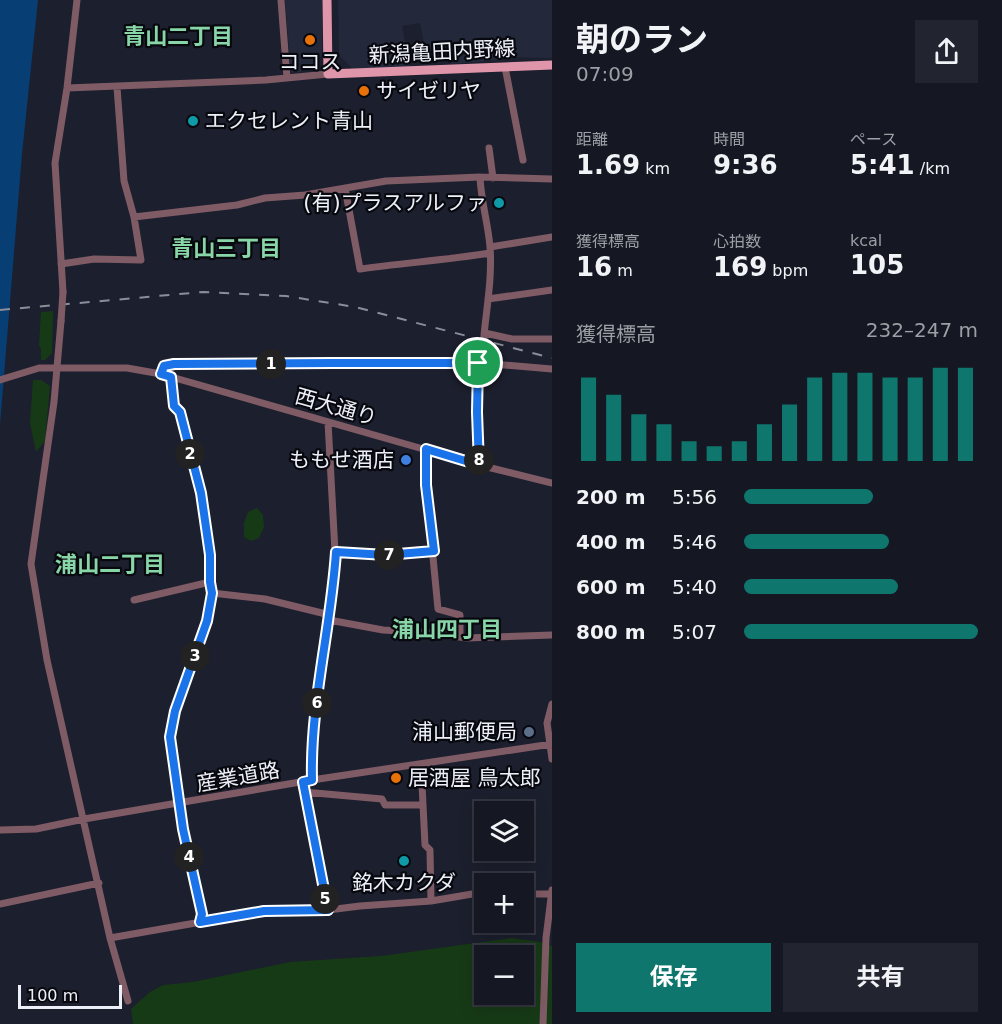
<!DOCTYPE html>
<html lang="ja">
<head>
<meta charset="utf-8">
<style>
	body { margin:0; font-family:"DejaVu Sans","Noto Sans JP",sans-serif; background:#22242f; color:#f1f3f6; height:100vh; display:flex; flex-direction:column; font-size:22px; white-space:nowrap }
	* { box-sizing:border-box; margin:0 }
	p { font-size:20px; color:#9d9fa5 }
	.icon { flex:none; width:33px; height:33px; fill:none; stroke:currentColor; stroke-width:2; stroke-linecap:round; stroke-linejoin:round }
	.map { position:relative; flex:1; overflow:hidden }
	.panel { display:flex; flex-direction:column; background:#151722; width:450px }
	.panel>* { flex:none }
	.buttons { position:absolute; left:474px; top:801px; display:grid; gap:12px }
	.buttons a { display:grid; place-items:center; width:60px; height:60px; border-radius:0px; background:#151722; box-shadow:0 3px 15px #0003,0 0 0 2px #343640; font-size:30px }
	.scale { position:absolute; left:18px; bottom:15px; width:104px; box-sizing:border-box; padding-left:6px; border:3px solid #edf0f9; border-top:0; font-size:16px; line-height:21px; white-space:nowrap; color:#edf0f9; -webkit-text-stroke:4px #08090f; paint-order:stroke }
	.pin { position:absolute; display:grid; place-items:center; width:51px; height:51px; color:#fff; margin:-26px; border:3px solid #fff; border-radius:50%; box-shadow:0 2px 6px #0007 }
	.km { position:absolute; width:30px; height:30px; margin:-15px; border-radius:50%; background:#222; color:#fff; font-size:16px; line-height:30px; text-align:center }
	.round { display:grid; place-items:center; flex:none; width:63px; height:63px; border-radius:0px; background:#22242f }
	.headline { display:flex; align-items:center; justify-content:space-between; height:102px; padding:0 24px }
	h1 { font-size:33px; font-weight:700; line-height:45px }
	.stats { display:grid; grid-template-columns:repeat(3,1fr); gap:9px; height:102px; padding:6px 24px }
	.stats div { display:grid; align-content:center }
	.stats b { font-size:26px; font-weight:700 }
	.stats small { font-size:16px; font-weight:400 }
	.stats p { font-size:16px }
	.chart { height:168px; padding:12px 24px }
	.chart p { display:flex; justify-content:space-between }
	.chart svg { width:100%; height:108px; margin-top:6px; stroke:#0f766e; stroke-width:6 }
	.primary-button { display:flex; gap:12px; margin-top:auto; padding:12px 24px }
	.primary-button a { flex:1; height:69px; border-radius:0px; background:#0f766e; color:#fff; font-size:24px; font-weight:700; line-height:69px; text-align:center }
	.primary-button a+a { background:#22242f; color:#f1f3f6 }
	ul { padding:0 24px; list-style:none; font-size:20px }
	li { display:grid; grid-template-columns:96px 72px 1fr; align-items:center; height:45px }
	li i { height:15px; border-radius:8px; background:#0f766e }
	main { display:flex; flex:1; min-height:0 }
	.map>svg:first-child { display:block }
</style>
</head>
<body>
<main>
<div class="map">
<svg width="552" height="1024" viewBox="0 0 552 1024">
	<rect width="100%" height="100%" fill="#1c1f2d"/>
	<!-- built -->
	<path fill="#23283b" d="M285,0H322V55L312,69L301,70V72H291Z
		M338,0H552V58L504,57L499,60L451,64L447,45L425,48L420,23L402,26L410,69L352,68L339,55Z"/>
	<!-- green -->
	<path fill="#173a16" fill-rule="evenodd" d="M53,311L52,353L45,360H41V348L39,346L41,312Z
		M33,380H41L50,386L45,441L36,452L30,423Z
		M257,508L263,515L264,527L259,538L251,541L244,537V523L248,512Z
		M512,938L540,942L552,946V1024H133L131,1009L150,992L163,985L193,982L290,962L381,956ZM484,956H524V994H484Z"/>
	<!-- water -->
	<path fill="#073e74" d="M0,0H38L22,154L0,425Z"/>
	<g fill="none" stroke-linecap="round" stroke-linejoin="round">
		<!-- minor -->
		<path stroke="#7f5b65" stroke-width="7" d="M281,0L287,78
			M505,67L523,160
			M67,88L266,80L328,74
			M489,148L493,178
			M480,177C481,201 488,223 490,247C493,285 483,324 482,363
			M345,188L360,269C403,263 447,260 490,253
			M134,217L237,205L265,198L305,195L386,181L480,177L552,179
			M490,247L552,237
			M61,264L94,259L141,260L134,217L124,181L117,87
			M63,292L55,163L67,88L77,0
			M488,299L552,290
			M61,321L54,402L31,564L47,660L110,938L128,1001
			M485,333L512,339H552
			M478,363L479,465
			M161,374L164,366L174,364L482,363L552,369
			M171,377L174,406L180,412L201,493L210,555V582L212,593L207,621L175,711L170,737L183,829L202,914L200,922
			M0,380L39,368H127L161,374L479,465L552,483
			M426,449V485L438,609L460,615V637
			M335,552L386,555L434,551
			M212,593L265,599L330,615
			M134,600L210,582
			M329,620L383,630L435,633L466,638L552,635
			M552,704L547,723L552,759
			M421,764L425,845L430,850L431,901
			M312,780V750L334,588L335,552L328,422
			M303,782L328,910
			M304,792L382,799L385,805H421
			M0,830L36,829L84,819L312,780L552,744
			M524,894H551
			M0,904L99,883
			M110,938L264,911L328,910L360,906L431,901L484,892
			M543,1024L546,938L552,890"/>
		<!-- major -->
		<path stroke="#df96ab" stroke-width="9" d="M327,0L328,74L552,65"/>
		<!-- rail -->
		<path stroke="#8b8e9a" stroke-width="2" stroke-dasharray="10 10" stroke-linecap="butt" d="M0,310L203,292L286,296L355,307L552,358"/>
		<!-- minor-bridge -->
		<path stroke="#7f5b65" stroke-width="7" d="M61,321L63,292"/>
	</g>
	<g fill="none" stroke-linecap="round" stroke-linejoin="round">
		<defs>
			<path id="route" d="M332,363H478L477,412L479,465L426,449V485L434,551L386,555L336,552C331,628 310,704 312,780L303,782L328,910L264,911L200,922L202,914L183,829L170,737L175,711L207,621L212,593L210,582V555L201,493L180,412L174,406L171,377L161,374L164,366L174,364Z"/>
		</defs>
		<!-- route casing -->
		<use href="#route" stroke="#fff" stroke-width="12"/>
		<!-- route -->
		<use href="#route" stroke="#1a73e8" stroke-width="8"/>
	</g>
	<!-- markers -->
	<g fill="#e8710a" stroke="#08090f" stroke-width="2">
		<circle cx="310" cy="40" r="6"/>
		<circle cx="364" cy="91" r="6"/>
		<circle cx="396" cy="778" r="6"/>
	</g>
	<g fill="#0f9aa8" stroke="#08090f" stroke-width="2">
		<circle cx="193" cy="121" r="6"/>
		<circle cx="499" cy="203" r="6"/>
		<circle cx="404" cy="861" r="6"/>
	</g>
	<circle fill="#3f7fe0" stroke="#08090f" stroke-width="2" cx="406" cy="460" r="6"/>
	<circle fill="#5c6f8a" stroke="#08090f" stroke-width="2" cx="529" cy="732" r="6"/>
	<g text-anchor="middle" stroke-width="4.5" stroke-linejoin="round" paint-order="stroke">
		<!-- street labels -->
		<g font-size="21" fill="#edf0f9" stroke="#08090f">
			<text transform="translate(442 52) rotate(-3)" y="7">新潟亀田内野線</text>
			<text transform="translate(336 407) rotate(16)" y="7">西大通り</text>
			<text transform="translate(238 777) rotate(-10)" y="7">産業道路</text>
		</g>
		<!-- poi labels -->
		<g font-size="21" fill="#edf0f9" stroke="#08090f" text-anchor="start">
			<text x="310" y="69" text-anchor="middle">ココス</text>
			<text x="376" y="98">サイゼリヤ</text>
			<text x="205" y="128">エクセレント青山</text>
			<text x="487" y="210" text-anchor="end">(有)プラスアルファ</text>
			<text x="394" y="467" text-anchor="end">ももせ酒店</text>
			<text x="517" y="739" text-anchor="end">浦山郵便局</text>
			<text x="408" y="785">居酒屋 鳥太郎</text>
			<text x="404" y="890" text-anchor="middle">銘木カクダ</text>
		</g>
		<!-- neighbourhood labels -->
		<g font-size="22" font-weight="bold" fill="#88d5a8" stroke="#08090f">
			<text x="178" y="44">青山二丁目</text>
			<text x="226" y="256">青山三丁目</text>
			<text x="110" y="572">浦山二丁目</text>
			<text x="447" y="637">浦山四丁目</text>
		</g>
	</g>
</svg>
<div class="buttons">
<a><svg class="icon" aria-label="layers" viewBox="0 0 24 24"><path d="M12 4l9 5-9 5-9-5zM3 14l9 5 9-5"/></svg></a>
<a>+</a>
<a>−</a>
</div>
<div class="scale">100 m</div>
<div class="pin" style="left:478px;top:363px;background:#1e9e55"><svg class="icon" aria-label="arrive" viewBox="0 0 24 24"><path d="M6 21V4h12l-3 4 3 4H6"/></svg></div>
<b class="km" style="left:271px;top:364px">1</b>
<b class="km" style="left:190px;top:454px">2</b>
<b class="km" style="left:195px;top:656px">3</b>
<b class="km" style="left:189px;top:857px">4</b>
<b class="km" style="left:325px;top:899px">5</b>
<b class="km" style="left:317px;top:703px">6</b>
<b class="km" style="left:389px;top:555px">7</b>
<b class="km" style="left:479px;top:460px">8</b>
</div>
<section class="panel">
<div class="headline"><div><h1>朝のラン</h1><p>07:09</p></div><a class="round"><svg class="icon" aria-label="share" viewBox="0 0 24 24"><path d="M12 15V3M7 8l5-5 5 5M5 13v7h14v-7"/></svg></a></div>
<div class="stats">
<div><p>距離</p><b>1.69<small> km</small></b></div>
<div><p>時間</p><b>9:36</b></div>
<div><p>ペース</p><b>5:41<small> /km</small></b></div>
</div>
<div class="stats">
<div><p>獲得標高</p><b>16<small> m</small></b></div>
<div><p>心拍数</p><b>169<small> bpm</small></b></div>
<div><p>kcal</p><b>105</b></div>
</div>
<div class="chart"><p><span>獲得標高</span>232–247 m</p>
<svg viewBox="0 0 160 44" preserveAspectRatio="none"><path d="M5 44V10M15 44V17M25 44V25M35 44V29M45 44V36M55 44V38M65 44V36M75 44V29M85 44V21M95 44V10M105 44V8M115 44V8M125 44V10M135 44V10M145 44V6M155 44V6"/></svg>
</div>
<ul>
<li><b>200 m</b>5:56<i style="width:55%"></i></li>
<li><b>400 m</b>5:46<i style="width:62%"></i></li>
<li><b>600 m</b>5:40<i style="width:66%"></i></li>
<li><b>800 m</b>5:07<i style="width:100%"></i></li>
</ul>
<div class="primary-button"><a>保存</a><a>共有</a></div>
</section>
</main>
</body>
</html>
